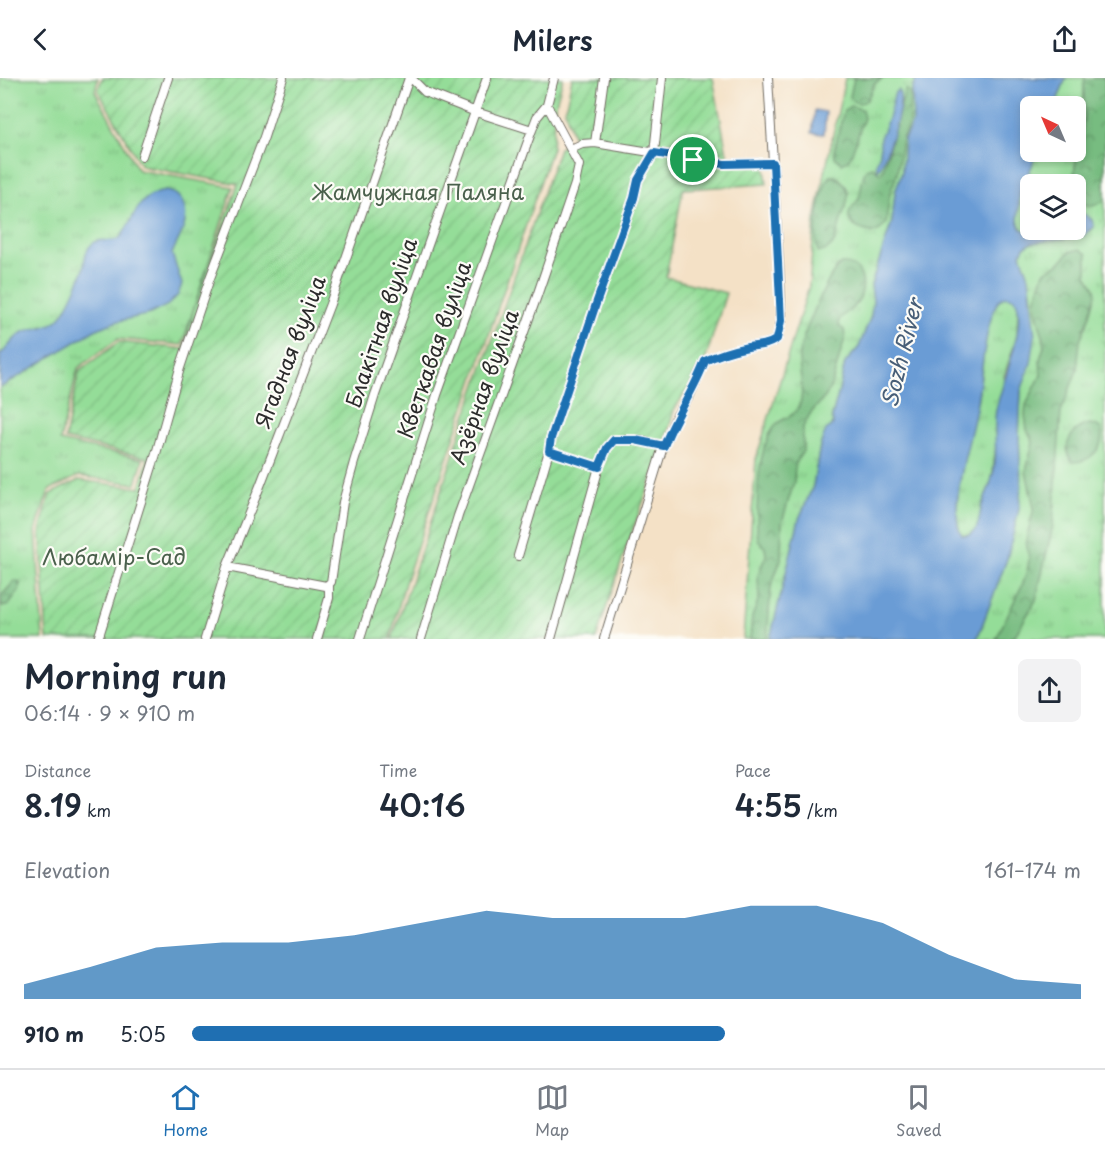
<!DOCTYPE html>
<html lang="en">
<head>
<meta charset="utf-8">
<style>
	body { margin:0; font-family:"Playpen Sans",sans-serif; background:#f2f2f3; color:#1f2937; height:100vh; display:flex; flex-direction:column; font-size:22px; white-space:nowrap }
	* { box-sizing:border-box; margin:0 }
	p { font-size:20px; color:#747a83 }
	.icon { flex:none; width:33px; height:33px; fill:none; stroke:currentColor; stroke-width:2; stroke-linecap:round; stroke-linejoin:round }
	.map { position:relative; height:561px; overflow:hidden }
	.sheet { display:flex; flex-direction:column; background:#fff; flex:1 }
	.sheet>* { flex:none }
	.needle { width:39px; rotate:316deg }
	.fabs { position:absolute; left:1020px; top:18px; display:grid; gap:12px }
	.fabs a { display:grid; place-items:center; width:66px; height:66px; border-radius:9px; background:#fff; box-shadow:0 3px 9px #0003; font-size:30px }
	.pin { position:absolute; display:grid; place-items:center; width:51px; height:51px; color:#fff; margin:-26px; border:3px solid #fff; border-radius:50%; box-shadow:0 2px 6px #0007 }
	.round { display:grid; place-items:center; flex:none; width:63px; height:63px; border-radius:9px; background:#f2f2f3 }
	.summary { display:flex; align-items:center; justify-content:space-between; height:102px; padding:0 24px }
	h1 { font-size:33px; font-weight:600; line-height:45px }
	.stats { display:grid; grid-template-columns:repeat(3,1fr); gap:9px; height:102px; padding:6px 24px }
	.stats div { display:grid; align-content:center }
	.stats b { font-size:30px; font-weight:600 }
	.stats small { font-size:16px; font-weight:400 }
	.stats p { font-size:16px }
	.chart { height:168px; padding:12px 24px }
	.chart p { display:flex; justify-content:space-between }
	.chart svg { width:100%; height:108px; margin-top:6px; fill:#1f6fb2; opacity:.7 }
	ul { padding:0 24px; list-style:none; font-size:20px }
	li { display:grid; grid-template-columns:96px 72px 1fr; align-items:center; height:45px }
	li i { height:15px; border-radius:8px; background:#1f6fb2 }
	header { display:flex; justify-content:space-between; align-items:center; height:78px; padding:0 24px; background:#fff; font-size:27px; font-weight:600 }
	.menu { display:flex; justify-content:space-around; align-items:center; height:84px; border-top:2px solid #e0e1e3; background:#fff; font-size:16px; color:#747a83 }
	.menu a { display:grid; justify-items:center; gap:3px }
	.menu .on { color:#1f6fb2 }
	.map>svg:first-child { display:block }
</style>
</head>
<body>
<header><svg class="icon" aria-label="back" viewBox="0 0 24 24"><path d="M15 5l-7 7 7 7"/></svg>Milers<svg class="icon" aria-label="share" viewBox="0 0 24 24"><path d="M12 15V3M7 8l5-5 5 5M5 13v7h14v-7"/></svg></header>
<div class="map">
<svg width="1105" height="561" viewBox="0 0 1105 561">
	<defs>
		<pattern id="grass-tufts" width="24" height="20" patternUnits="userSpaceOnUse" patternTransform="scale(1.5)"><rect width="24" height="20" fill="#94dd98"/><path d="M3 7l-1-3M5 7V3M7 7l1-3M15 17l-1-3M17 17v-4M19 17l1-3" fill="none" stroke="#80be83"/></pattern>
		<pattern id="forest-crowns" width="20" height="18" patternUnits="userSpaceOnUse" patternTransform="scale(1.5)"><rect width="20" height="18" fill="#77bc80"/><path d="M2 6a3 3 0 1 1 6 0M12 15a3 3 0 1 1 6 0" fill="none" stroke="#629969"/></pattern>
		<pattern id="garden-furrows" width="10" height="10" patternUnits="userSpaceOnUse" patternTransform="scale(1.5)"><rect width="10" height="10" fill="#94dd98"/><path d="M-1 1l2-2M0 10L10 0M9 11l2-2" fill="none" stroke="#80be83"/></pattern>
	</defs>
	<rect width="100%" height="100%" fill="#fdfcf7"/>
	<filter id="ink" filterUnits="userSpaceOnUse"><feTurbulence type="fractalNoise" baseFrequency=".0167" numOctaves="2"/><feDisplacementMap in="SourceGraphic" scale="12" xChannelSelector="R" yChannelSelector="G"/><feConvolveMatrix kernelMatrix="1 2 1 2 8 2 1 2 1" color-interpolation-filters="sRGB"/></filter>
	<filter id="wash" filterUnits="userSpaceOnUse"><feTurbulence type="fractalNoise" baseFrequency=".008" numOctaves="4" result="noise"/><feDisplacementMap in="SourceGraphic" scale="24" xChannelSelector="R" yChannelSelector="G"/><feGaussianBlur stdDeviation="1.35" result="paint"/><feColorMatrix in="noise" values="0 0 0 0 0 0 0 0 0 0 0 0 0 0 0 0 0 1.4 0 .05"/><feComposite in="paint" operator="in"/></filter>
	<g filter="url(#wash)">
		<rect width="100%" height="100%" fill="#f4e1c6"/>
		<!-- grass -->
		<path fill="url(#grass-tufts)" stroke="#608462" stroke-width="1.5" d="M0,0H98L95,13L138,92L233,109L182,267L118,261L78,290L60,363L143,381L136,406L79,398L49,412L36,452L43,561H0Z
			M845,0H916L912,12L913,43L904,61L902,93L895,115L892,144L871,207L873,223L871,238L859,269L845,285L839,313L832,339L833,346L826,353L820,368L813,408L799,441L770,561H743L756,381L809,208L815,141Z
			M1066,0H1105V561H977L1007,481L1019,431L1021,408L1019,358L1021,313L1033,230L1029,199L1022,179L1021,172C1036,153 1079,170 1094,149L1079,135L1076,134V106H1030V152H1045C1012,166 1014,129 1022,108C1026,96 1034,86 1036,74H1076V28H1055Z
			M1006,218L1014,220L1018,228L1017,258L1004,298L992,401L982,427L978,449L970,456L962,457C947,434 971,357 976,330C983,297 982,263 994,231C997,224 1000,220 1006,218Z"/>
		<!-- forest -->
		<path fill="url(#forest-crowns)" stroke="#517456" stroke-width="1.5" d="M854,0H884L875,5L867,22C861,27 853,25 850,19Z
			M1085,0H1105V123L1093,128L1081,125C1064,104 1083,64 1084,38C1085,25 1082,13 1085,0Z
			M905,12H908L910,16L909,45L902,61L897,96L890,115L886,145L879,153C869,156 847,150 849,136C850,129 857,126 859,120C862,110 861,101 866,91L873,89L880,95L883,92Z
			M850,28L862,31L864,40L851,78L848,82L842,85L835,79L834,73L844,33Z
			M830,98H835C857,111 846,126 840,145C837,157 835,173 819,174C811,162 821,109 830,98Z
			M1080,171L1087,176V197L1095,210L1096,216L1089,240L1080,263L1077,292L1061,334L1053,447L1036,522L1013,561H996L1023,505L1028,489L1029,480L1026,462L1034,430L1026,393L1033,364L1027,352L1025,337L1026,327L1041,297L1040,281L1044,268L1043,258L1036,234L1035,223L1044,194L1060,185L1069,174Z
			M841,186C863,184 868,209 857,225C852,232 844,235 839,242V248L844,252L845,260L832,305L826,318L810,336L803,349V373L795,386L794,404L782,444L781,481L771,509L767,561H750L752,539L759,520L758,497L766,477L765,470L758,461L757,453C758,419 755,380 773,350C780,339 795,341 800,326C805,308 798,294 799,276C801,261 829,193 841,186Z
			M1090,346L1096,347L1101,351C1105,370 1091,384 1073,384C1059,369 1073,348 1090,346Z
			M15,503L20,505V511L9,527L2,529L0,519Z"/>
		<!-- garden -->
		<path fill="url(#garden-furrows)" stroke="#608462" stroke-width="1.5" d="M102,0H563L555,29L552,70L405,505L390,561H47L40,452L50,416L79,402L140,410L148,380L65,361L79,293L119,264L184,271L193,233L238,106L141,88L98,12Z
			M572,0H713L728,81H764L767,106L683,111L666,199L726,215L705,283L674,332L664,368L626,470L596,561H392L471,323L559,70L574,62L565,32Z"/>
		<!-- water -->
		<path fill="#6a9cd5" stroke="#4a6480" stroke-width="1.5" fill-rule="evenodd" d="M917,0H1066L1055,28H1030V74H1036L1032,88L1020,115L1018,142L1020,150L1031,156L1045,152H1076V134L1086,137L1092,142L1094,149L1083,158L1031,165L1024,169L1021,176L1029,199L1035,259L1031,285L1021,313L1019,358L1021,408L1019,431L1007,481L977,561H770L799,441L813,408L820,368L826,352L833,346L832,339L839,313L845,285L859,269L871,238L873,223L871,207L892,144L895,115L902,93L904,61L913,43L912,12ZM1006,218L1014,220C1030,240 1001,307 996,332C993,349 997,366 995,383C994,399 988,412 982,427C978,439 981,459 962,457C946,433 972,358 976,330C982,297 983,263 994,231C997,224 1000,220 1006,218Z
			M899,12C905,30 888,70 881,88L878,92L876,86L880,75V60L888,41L895,14Z
			M815,32L826,34L824,56L812,55Z
			M165,113C186,115 189,137 182,154C179,162 175,168 172,176L182,206L178,217L168,227L150,236L115,244L95,252L0,310V277C8,270 14,259 23,254C37,248 51,251 61,238C67,231 81,201 83,192C85,183 84,173 92,166C99,159 110,165 119,161C136,141 134,118 165,113Z"/>
	</g>
	<g filter="url(#ink)">
		<g fill="none" stroke-linecap="round" stroke-linejoin="round">
			<defs>
				<path id="minor" d="M411,0L425,14L476,34L532,52
					M595,65L604,0
					M571,71L582,66L595,65L724,86L773,85
					M142,78L168,0
					M599,389L549,373L551,360L597,223L634,120L638,102L654,75L662,0
					M518,478L549,373
					M227,489L326,508L331,504L343,424L354,384L375,317L487,0
					M98,561L156,376L180,290L210,200L264,59L283,0
					M205,561L227,489L260,408L330,226L409,0
					M317,561L329,520V507
					M360,561L437,317L532,52L537,39L547,27L554,0
					M421,561L458,438L537,218L575,106L579,87L547,27
					M551,561L599,389L607,370L614,362H635L664,368
					M604,561L662,372L676,339L690,317L705,283C719,276 733,272 748,269C760,267 766,268 777,261L781,243V219L768,0"/>
			</defs>
			<!-- minor casing -->
			<use href="#minor" stroke="#716b61" stroke-width="10"/>
			<!-- minor -->
			<use href="#minor" stroke="#fff" stroke-width="8"/>
		</g>
	</g>
	<g fill="none" stroke-linecap="round" stroke-linejoin="round" filter="url(#ink)">
		<defs>
			<path id="route" d="M654,75L724,86L773,85L781,243L777,261C766,268 760,267 748,269C733,272 719,276 705,283C694,313 675,338 664,368L635,362H614L607,370L599,389L549,373L551,360L597,223L634,120L638,102Z"/>
		</defs>
		<!-- route casing -->
		<use href="#route" stroke="#fff" stroke-width="12"/>
		<!-- route -->
		<use href="#route" stroke="#1f6fb2" stroke-width="8"/>
	</g>
	<g text-anchor="middle" stroke-width="4.5" stroke-linejoin="round" paint-order="stroke">
		<!-- park labels -->
		<g font-size="21" fill="#4a604c" stroke="#fdfcf7">
			<text x="418" y="122">Жамчужная Паляна</text>
			<text x="114" y="487">Любамір-Сад</text>
		</g>
		<!-- street labels -->
		<g font-size="21" fill="#2b2b2b" stroke="#fdfcf7">
			<text transform="translate(382 245) rotate(-71)" y="7">Блакітная вуліца</text>
			<text transform="translate(435 272) rotate(-71)" y="7">Кветкавая вуліца</text>
			<text transform="translate(291 274) rotate(-69)" y="7">Ягадная вуліца</text>
			<text transform="translate(485 309) rotate(-70)" y="7">Азёрная вуліца</text>
		</g>
		<!-- water labels -->
		<g font-size="22" font-style="italic" fill="#475e77" stroke="#fdfcf7">
			<text transform="translate(902 275) rotate(-76)" y="8">Sozh River</text>
		</g>
	</g>
</svg>
<div class="fabs">
<a><svg class="needle" viewBox="-14 -14 28 28"><path d="M0-13l5 13h-10z" fill="#e53935"/><path d="M0 13l5-13h-10z" fill="#747a83"/></svg></a>
<a><svg class="icon" aria-label="layers" viewBox="0 0 24 24"><path d="M12 4l9 5-9 5-9-5zM3 14l9 5 9-5"/></svg></a>
</div>
<div class="pin" style="left:693px;top:82px;background:#1e9e55"><svg class="icon" aria-label="arrive" viewBox="0 0 24 24"><path d="M6 21V4h12l-3 4 3 4H6"/></svg></div>
</div>
<section class="sheet">
<div class="summary"><div><h1>Morning run</h1><p>06:14 · 9 × 910 m</p></div><a class="round"><svg class="icon" aria-label="share" viewBox="0 0 24 24"><path d="M12 15V3M7 8l5-5 5 5M5 13v7h14v-7"/></svg></a></div>
<div class="stats">
<div><p>Distance</p><b>8.19<small> km</small></b></div>
<div><p>Time</p><b>40:16</b></div>
<div><p>Pace</p><b>4:55<small> /km</small></b></div>
</div>
<div class="chart"><p><span>Elevation</span>161–174 m</p>
<svg viewBox="0 0 160 44" preserveAspectRatio="none"><path d="M0 44V38L10 31L20 23L30 21L40 21L50 18L60 13L70 8L80 11L90 11L100 11L110 6L120 6L130 13L140 26L150 36L160 38V44z"/></svg>
</div>
<ul>
<li><b>910 m</b>5:05<i style="width:60%"></i></li>
</ul>
</section>
<nav class="menu">
<a class="on"><svg class="icon" aria-label="home" viewBox="0 0 24 24"><path d="M3 11l9-7 9 7M6 9v11h12V9"/></svg>Home</a>
<a><svg class="icon" aria-label="map" viewBox="0 0 24 24"><path d="M3 6l6-2 6 2 6-2v14l-6 2-6-2-6 2zM9 4v14M15 6v14"/></svg>Map</a>
<a><svg class="icon" aria-label="saved" viewBox="0 0 24 24"><path d="M7 4h10v16l-5-4-5 4z"/></svg>Saved</a>
</nav>
</body>
</html>
